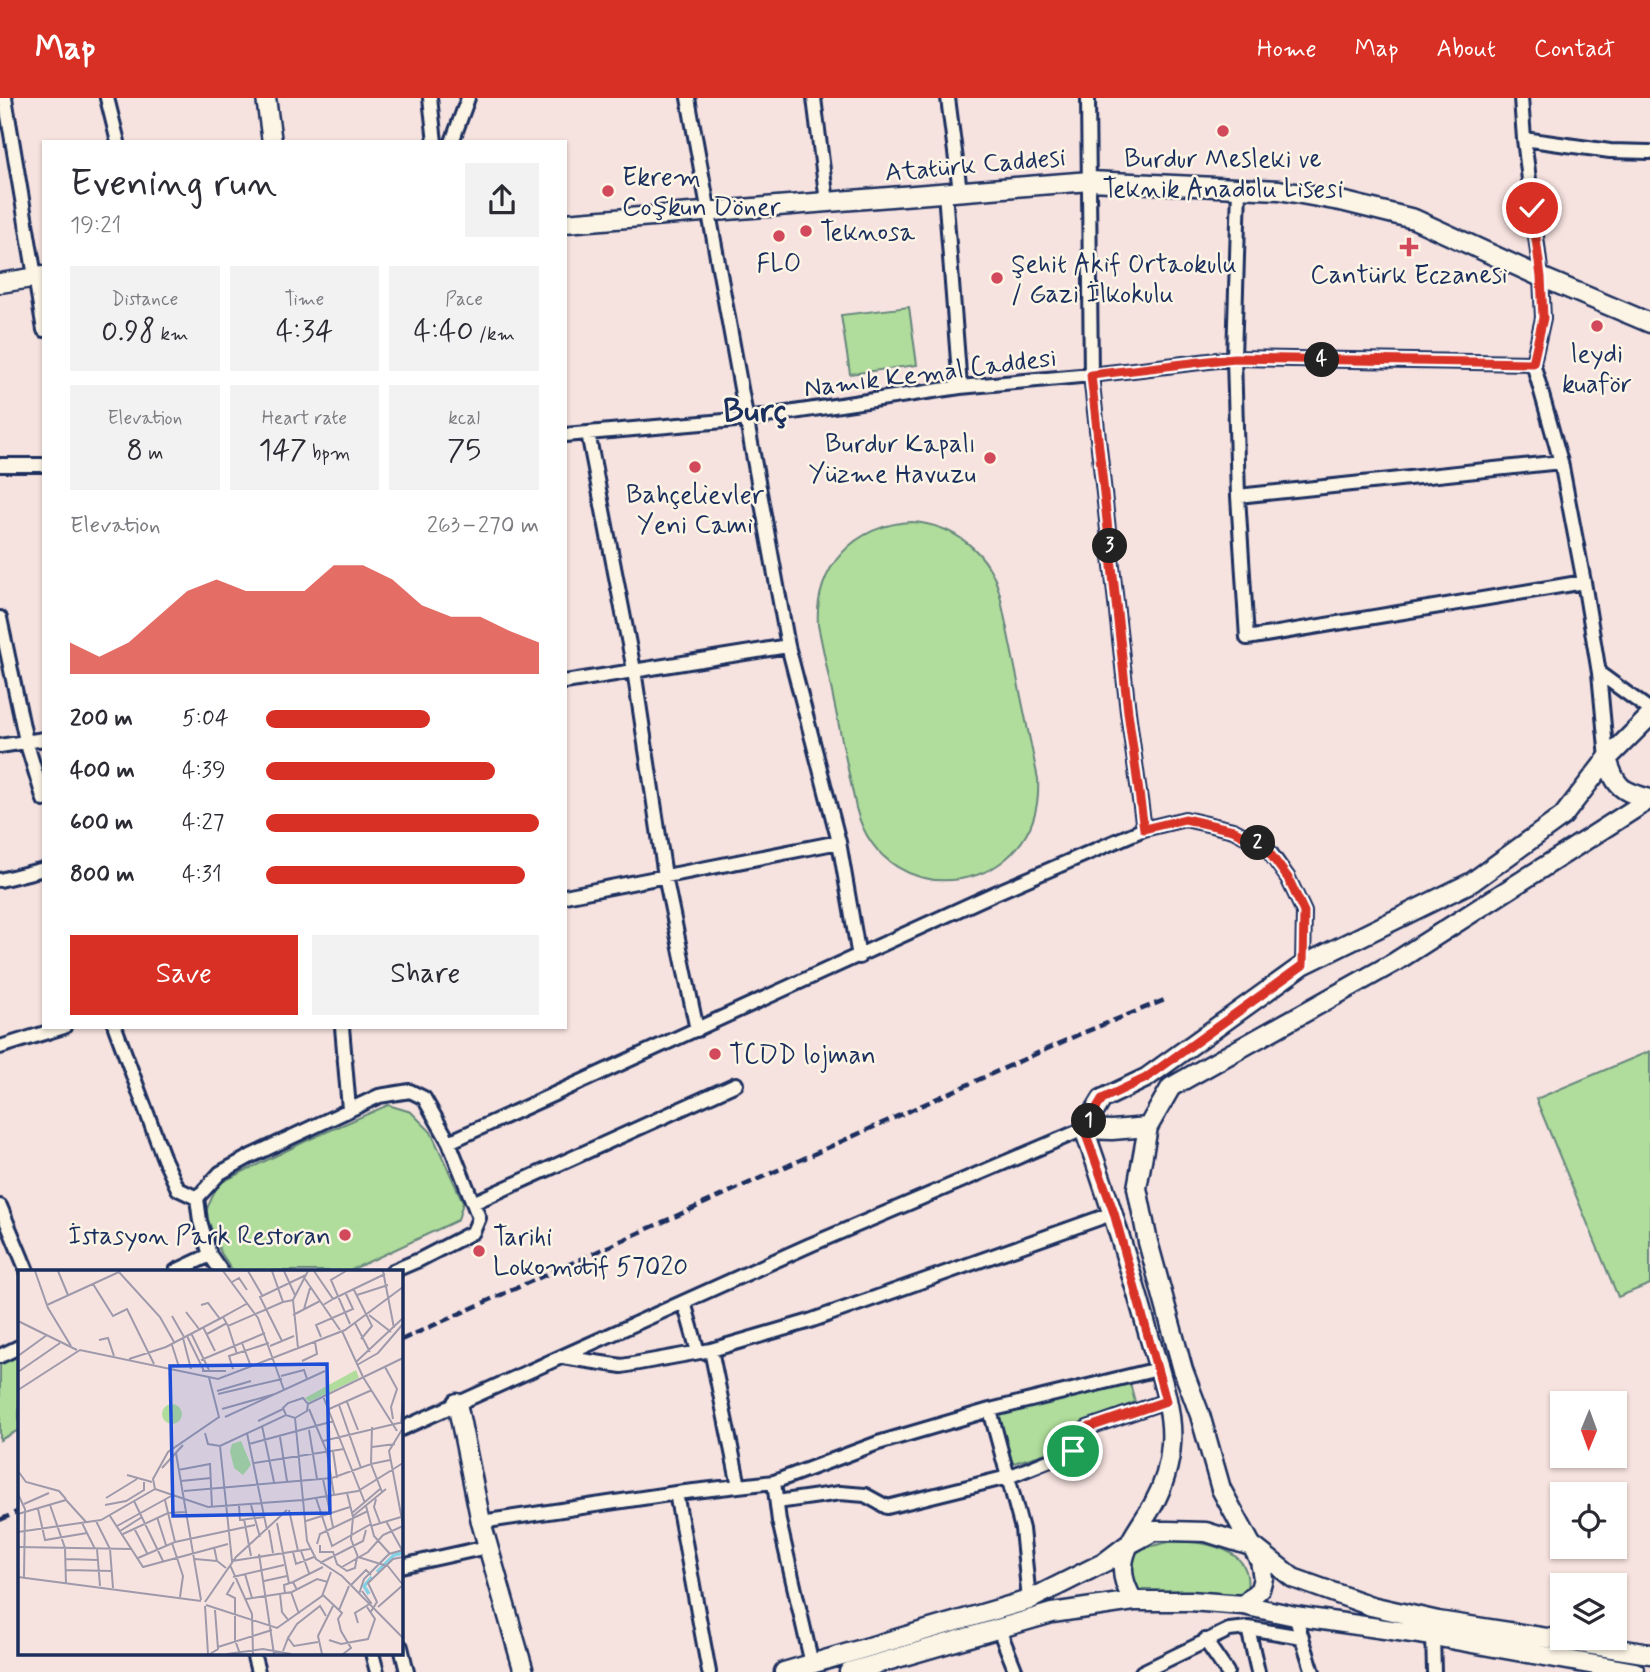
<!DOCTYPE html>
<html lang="en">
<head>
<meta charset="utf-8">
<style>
	body { margin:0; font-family:Mynerve,sans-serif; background:#f2f2f3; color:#2b2b33; height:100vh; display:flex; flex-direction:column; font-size:26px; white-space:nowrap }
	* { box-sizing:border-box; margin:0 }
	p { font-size:23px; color:#7c7c81 }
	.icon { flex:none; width:38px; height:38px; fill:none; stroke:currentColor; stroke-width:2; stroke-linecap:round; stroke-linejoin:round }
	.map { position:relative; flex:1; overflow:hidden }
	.panel { position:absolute; left:42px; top:42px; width:525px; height:889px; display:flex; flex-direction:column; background:#fff; border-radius:0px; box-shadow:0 2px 5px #0004 }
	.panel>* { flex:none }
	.needle { width:46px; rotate:181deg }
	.buttons { position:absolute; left:1550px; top:1293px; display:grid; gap:14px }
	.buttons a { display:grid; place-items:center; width:77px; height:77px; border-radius:0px; background:#fff; box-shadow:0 2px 5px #0004; font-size:35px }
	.pin { position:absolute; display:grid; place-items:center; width:60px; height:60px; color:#fff; margin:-30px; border:4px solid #fff; border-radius:50%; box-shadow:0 2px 7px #0007 }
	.km { position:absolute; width:35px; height:35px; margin:-18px; border-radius:50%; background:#222; color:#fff; font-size:19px; line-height:35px; text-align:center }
	.round { display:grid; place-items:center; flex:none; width:74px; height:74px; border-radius:0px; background:#f2f2f3 }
	.headline { display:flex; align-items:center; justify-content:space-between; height:119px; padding:0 28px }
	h1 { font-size:38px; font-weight:600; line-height:52px }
	.figures { display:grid; grid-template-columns:repeat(3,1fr); gap:10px; height:119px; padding:7px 28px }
	.figures div { display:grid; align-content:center; border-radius:0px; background:#f2f2f3; text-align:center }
	.figures b { font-size:30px; font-weight:600 }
	.figures small { font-size:19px; font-weight:400 }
	.figures p { font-size:19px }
	.chart { height:196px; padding:14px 28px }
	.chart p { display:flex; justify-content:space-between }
	.chart svg { width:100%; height:126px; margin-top:7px; fill:#d93025; opacity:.7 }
	.action { display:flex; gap:14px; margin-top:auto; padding:14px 28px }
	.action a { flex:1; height:80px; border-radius:0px; background:#d93025; color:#fff; font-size:28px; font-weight:600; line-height:80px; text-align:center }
	.action a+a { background:#f2f2f3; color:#2b2b33 }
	ul { padding:0 28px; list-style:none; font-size:23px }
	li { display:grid; grid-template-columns:112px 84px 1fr; align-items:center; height:52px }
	li i { height:18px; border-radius:9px; background:#d93025 }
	header { display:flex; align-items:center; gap:42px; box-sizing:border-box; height:98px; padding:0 35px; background:#d93025; color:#fff }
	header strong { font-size:33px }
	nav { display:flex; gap:38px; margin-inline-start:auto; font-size:24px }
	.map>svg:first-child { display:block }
</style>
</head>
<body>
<header>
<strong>Map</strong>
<nav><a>Home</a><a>Map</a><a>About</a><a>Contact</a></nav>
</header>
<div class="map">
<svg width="1650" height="1574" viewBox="0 0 1650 1574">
	<rect width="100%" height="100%" fill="#f6e2df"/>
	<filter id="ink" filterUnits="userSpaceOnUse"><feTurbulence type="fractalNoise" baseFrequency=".0143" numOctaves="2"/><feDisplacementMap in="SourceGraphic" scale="14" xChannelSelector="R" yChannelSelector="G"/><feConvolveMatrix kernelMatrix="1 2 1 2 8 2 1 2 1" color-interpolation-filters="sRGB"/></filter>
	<g filter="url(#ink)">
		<!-- green -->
		<path fill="#b0dd9b" stroke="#66867c" stroke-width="2" d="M909,209L917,267L850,276L841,217Z
			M912,424C955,427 990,455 1000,497L1038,681C1045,797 885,822 856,710L818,527C814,470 855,426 912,424Z
			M1650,953V1186L1618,1199L1536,1001Z
			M388,1007L411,1014L431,1034L463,1104L458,1122L349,1173H233L221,1155L205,1115L218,1086L308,1042Z
			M19,1253V1332L0,1342V1262Z
			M1130,1285L1135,1304L1083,1325L1057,1352L1010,1366L997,1318Z
			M1173,1443C1197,1443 1243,1448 1247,1478C1248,1486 1248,1492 1243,1499L1135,1492L1131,1486L1132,1458L1144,1450Z"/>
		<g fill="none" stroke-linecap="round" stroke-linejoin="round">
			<defs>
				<path id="street" d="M5,0L44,232
					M107,0L118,44
					M430,0L435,44
					M688,0L788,548L839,744L859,859
					M814,0L827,104
					M948,0L960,93
					M1088,0L1091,277L1128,614L1144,731
					M1521,0L1524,41L1541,179L1543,220L1533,265L1561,364L1584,484L1599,575L1607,661
					M1524,41L1610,53L1650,54
					M452,44L468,0
					M1239,90L1234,260L1238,398L1247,540L1584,484
					M945,94L960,289
					M588,335L634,572L665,778L697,932
					M565,337L747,321L960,289L1091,277L1234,260L1533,265
					M0,367H44
					M1238,398L1561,364
					M0,520L26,643L44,702
					M1599,575L1650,612
					M565,584L788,548
					M0,648L44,641
					M0,782L44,771
					M565,798L839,744
					M115,929L164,1061L178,1091L197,1100
					M342,929L349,1011
					M0,949L64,929
					M473,1105L736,986
					M0,1108L27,1173
					M210,1157L200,1123L197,1100L220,1075L251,1058L379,998L410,993L424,1000L449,1044L993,796L1144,731L1185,721L1233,732L1266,749L1288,780L1304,814L1303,867
					M176,1173L210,1157L221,1173
					M393,1173L419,1162L473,1134L479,1120L449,1044
					M684,1204L698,1254
					M711,1252L739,1388
					M0,1258L19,1249
					M562,1259L622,1268L711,1252L807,1224L1114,1115
					M990,1312L1022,1431L1029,1502
					M401,1331L810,1147L1084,1031
					M774,1384L779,1423L812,1566
					M676,1395L709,1574
					M777,1404L840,1395L865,1397L887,1409L1008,1379L1073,1353L1087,1330L1166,1303
					M481,1424L676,1395L774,1384L878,1345L990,1312L1158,1271
					M401,1468L487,1449
					M1295,1518L1313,1574
					M998,1529L1016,1574
					M1248,1530L1258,1574
					M1433,1538L1434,1574
					M1205,1542L1227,1574
					M401,1549L407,1574
					M253,1555L258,1574
					M372,1555L377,1574
					M1142,1574L1229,1532L1248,1530L1302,1539"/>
				<path id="secondary" d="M266,0L272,44
					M565,125L1090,83L1279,92L1345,104L1414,121L1541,179L1650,225
					M0,185L44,178
					M1607,661C1616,690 1621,693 1650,701
					M1084,1031L1112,1032L1148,1029
					M457,1305L481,1424L524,1574
					M1134,1503C1108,1464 1133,1441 1153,1407C1163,1389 1170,1366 1171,1346C1174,1313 1159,1272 1150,1241C1130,1170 1109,1101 1084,1031L1102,1001L1146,980L1303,867L1472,784L1563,718L1607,661L1650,618
					M1243,1507L1260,1491L1263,1480L1260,1463L1221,1391L1200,1317L1183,1272L1148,1144L1137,1090L1148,1029L1171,989L1395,864L1650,701
					M784,1574L1029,1502L1105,1464L1126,1448L1154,1433H1168L1206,1434L1254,1449L1293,1480L1371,1508L1438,1523L1650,1556
					M849,1574L1052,1515L1134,1503H1190L1243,1507L1295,1518L1433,1538L1635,1574"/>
			</defs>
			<!-- street casing -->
			<use href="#street" stroke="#1b2f5e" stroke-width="18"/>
			<!-- secondary casing -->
			<use href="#secondary" stroke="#1b2f5e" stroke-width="23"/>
			<!-- street -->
			<use href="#street" stroke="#fcf5e5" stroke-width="12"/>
			<!-- secondary -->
			<use href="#secondary" stroke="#fcf5e5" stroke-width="18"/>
			<!-- rail -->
			<path stroke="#1b2f5e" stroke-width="4.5" stroke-dasharray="10 5" stroke-linecap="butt" d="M401,1242L1080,936L1167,901
				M0,1422L19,1413"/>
		</g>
	</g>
	<g fill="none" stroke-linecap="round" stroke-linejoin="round" filter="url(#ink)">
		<defs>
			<path id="route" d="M1073,1353L1087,1330L1166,1303L1114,1115L1084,1031L1102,1001L1146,980L1303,867L1304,814L1288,780L1265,749L1233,732L1185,721L1144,731L1128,614L1091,277L1234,260L1533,265L1543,220L1541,179L1532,110"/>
		</defs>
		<!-- route casing -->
		<use href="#route" stroke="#fff" stroke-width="14"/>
		<!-- route -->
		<use href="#route" stroke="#d93025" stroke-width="9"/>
	</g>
	<!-- markers -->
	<g fill="#d1495b" stroke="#fcf5e5" stroke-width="2.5">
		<circle cx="1223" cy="33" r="7"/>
		<circle cx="608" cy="93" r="7"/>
		<circle cx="806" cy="133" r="7"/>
		<circle cx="779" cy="138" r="7"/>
		<path d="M1405.5 138.5h7v7h7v7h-7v7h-7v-7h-7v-7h7z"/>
		<circle cx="997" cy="180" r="7"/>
		<circle cx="1597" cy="228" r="7"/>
		<circle cx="990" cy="360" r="7"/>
		<circle cx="695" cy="369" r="7"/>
		<circle cx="715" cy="956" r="7"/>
		<circle cx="345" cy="1137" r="7"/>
		<circle cx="479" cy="1153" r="7"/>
	</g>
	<g text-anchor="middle" stroke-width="5" stroke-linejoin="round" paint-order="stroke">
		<!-- poi labels -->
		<g font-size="26" fill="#1b2f5e" stroke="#fcf5e5">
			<text x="1223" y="69">Burdur Mesleki ve<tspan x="1223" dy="30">Teknik Anadolu Lisesi</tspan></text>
			<text x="622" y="87" text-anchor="start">Ekrem<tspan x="622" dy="30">Coşkun Döner</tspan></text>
			<text x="820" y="142" text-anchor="start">Teknosa</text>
			<text x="779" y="174">FLO</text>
			<text x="1011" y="174" text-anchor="start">Şehit Akif Ortaokulu<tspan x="1011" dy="30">/ Gazi İlkokulu</tspan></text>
			<text x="1409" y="185">Cantürk Eczanesi</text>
			<text x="1597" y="264">leydi<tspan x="1597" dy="30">kuaför</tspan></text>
			<text x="976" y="354" text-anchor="end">Burdur Kapalı<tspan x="976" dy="30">Yüzme Havuzu</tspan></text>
			<text x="695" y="405">Bahçelievler<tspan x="695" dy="30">Yeni Cami</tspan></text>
			<text x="729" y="965" text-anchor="start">TCDD lojman</text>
			<text x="331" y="1146" text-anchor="end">İstasyon Park Restoran</text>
			<text x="493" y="1147" text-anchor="start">Tarihi<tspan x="493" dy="30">Lokomotif 57020</tspan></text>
		</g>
		<!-- street labels -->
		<g font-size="26" fill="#1b2f5e" stroke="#fcf5e5">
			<text transform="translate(975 66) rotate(-5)" y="9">Atatürk Caddesi</text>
			<text transform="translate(930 274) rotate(-7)" y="9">Namık Kemal Caddesi</text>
		</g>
		<!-- district labels -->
		<g font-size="33" font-weight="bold" fill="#1b2f5e" stroke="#fcf5e5">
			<text x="755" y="323">Burç</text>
		</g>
	</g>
	<!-- overview -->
	<g transform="translate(18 1172)">
		<rect width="385" height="385" fill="#f6e2df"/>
		<path d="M338,100L341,108L291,132L287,128ZM144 144a10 10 0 1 1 20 0a10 10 0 1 1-20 0ZM223,171L233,195L225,205L216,198L212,181L214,174Z" fill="#b0dd9b"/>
		<path fill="none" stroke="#85d1e4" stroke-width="3.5" d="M359,302L376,285L385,283M351,324L346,316L354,307"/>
		<path fill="none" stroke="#9e9aab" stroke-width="2" d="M17,1L30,38L53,76M40,1L50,25M100,1L142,47L156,72M205,1L240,48L266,120M230,1L244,25M254,1L265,32L275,30M266,1L277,25M296,1L315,29L305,35M328,1L313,10L332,54M365,1L376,58M287,9L322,60M214,12L221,8L229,20M75,14L95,46L109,39L136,94M335,18L354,56L343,69M339,25L370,15M315,29L367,4M230,33L205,47L210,56L265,32M29,35L101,2M183,35L190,33L202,49M286,39L292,18M168,42L181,59M275,45L302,31M351,45L373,62M154,46L166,67M0,51L59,80M337,53L352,82M210,56L219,84M185,57L197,81M324,61L345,107L379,161M173,63L191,100M189,64L209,53M169,66L186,101M303,67L298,55L335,39L327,22M165,68L173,99M81,70L90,68L96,86M264,71L242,27L288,5M224,73L232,94M154,75L161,97M252,76L276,66M280,78L275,30L290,1M0,86L29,65M111,89L148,77L205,47M183,90L247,63M284,91L299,84L297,72M338,92L385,48M339,95L360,83L385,54M367,97L379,119L373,137L375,149M215,99L211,86L251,73M184,101H208M0,102L42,73M263,106L286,100L289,109M0,120L62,80L200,109L327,60L385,17M199,121L233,111M200,124L264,109M305,126L347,233M329,132L340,160M321,135L343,198M204,139L257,124M291,139L309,182L316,225M311,139L354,120M268,145L265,138L270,133L285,128L290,134L385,88M207,147L307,101M277,148L285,230M240,151L265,139M383,154L385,128M244,156L256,212M354,157L353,194L372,190M385,158L371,181L385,255M291,160L299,209M187,163L190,174L202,176L268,145L277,148L289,141L290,134M229,163L249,260M262,167L269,211M305,171L385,152M231,174L316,151M202,176L214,291L292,279M354,177L377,174M315,181L319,208M158,183L183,330M236,193L326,179M144,198L165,175M160,200L192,194L194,237M0,201L8,212L41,221L48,229M109,205L134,212M305,209L315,257M163,211L193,208M137,219L190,237L285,230L340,221L385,193M137,219L135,209L150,182L201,147L191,108M166,221L314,208L353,194L364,222M329,223L335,247L333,269L340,287L369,296M0,224L7,239L6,307M88,228L119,209M298,228L314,276L353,254M358,229L356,237L362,253M147,230L157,272M285,230L289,271L298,289L324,306L385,368M116,231L145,291M6,234L31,223M32,235L47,278L48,315M87,235L108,231L126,220V212M233,235L242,267M221,236L222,250L247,247M348,236L356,266L372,284M20,239L27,270L69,263M271,240L280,281M334,243L362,219M0,244L48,230L68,252M92,246L125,297L210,274M335,246L368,219M139,247L148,275M226,249L233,286M78,251L92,279L95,318M288,251L332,237M368,251L384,280M64,253L77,279M259,253L271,313M99,256L155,225M353,256L383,247M116,258L129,283M251,260L255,283M102,261L124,247M0,262L83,250L137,219M105,264L150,243L167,242M154,273L165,306L162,327M299,274L302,264L350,241M302,275V282H315L319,294L329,301L337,298L339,287M0,277L114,279M196,277L199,291L208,298M79,279L82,316M283,281L291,303M275,282L278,294L296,287M241,284L256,384M120,288L157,272L237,255M48,289L80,290M177,289L199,291M302,293L345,271L348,260M212,295L234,344L235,384M369,295L385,315M324,297L350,282L365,265L385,256M48,300L94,301M227,304L234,328M0,307L183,331M215,307L266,295M246,311L269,306M216,312L209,324L217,328V370L222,384M275,312L305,297M333,315L348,300L353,305M273,322L281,344M267,323L266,315L275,312L279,320M262,324L264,342L271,351M341,324L346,309L371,284L385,280M305,325L324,343L320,349L323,361L333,378L325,384M228,329L274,322L299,309L310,312M187,332L218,287L269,240M188,335L259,358L304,326L313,302M187,336L190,384M360,337L385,315M321,340L331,316M352,343L359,332L350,313L375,289L385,287M340,353L337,343L353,333L344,321M270,368L279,354L302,336L308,346M311,370L323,374L350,369L357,349L349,337M200,377L254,360M265,381L270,368L276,376L300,372M192,384L200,379L197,340M209,384L245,379L273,384M304,384L300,366L315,336"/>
		<path fill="#1d4ed8" fill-opacity="0.15" stroke="#1d4ed8" stroke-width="3.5" d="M309,94L312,243L155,246L152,96Z"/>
		<rect width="385" height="385" fill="none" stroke="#1b2f5e" stroke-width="3.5"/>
	</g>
</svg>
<div class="buttons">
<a><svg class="needle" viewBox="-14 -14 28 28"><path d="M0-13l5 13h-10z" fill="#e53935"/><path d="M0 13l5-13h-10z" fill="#7c7c81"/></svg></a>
<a><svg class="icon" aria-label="locate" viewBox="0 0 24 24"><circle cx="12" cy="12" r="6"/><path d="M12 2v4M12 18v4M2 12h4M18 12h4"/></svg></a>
<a><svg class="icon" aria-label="layers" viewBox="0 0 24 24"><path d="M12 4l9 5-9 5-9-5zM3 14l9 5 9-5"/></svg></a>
</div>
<div class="pin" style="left:1073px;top:1353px;background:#1e9e55"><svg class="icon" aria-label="arrive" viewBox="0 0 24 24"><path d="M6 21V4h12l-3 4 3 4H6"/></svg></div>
<div class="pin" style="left:1532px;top:110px;background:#d93025"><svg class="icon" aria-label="check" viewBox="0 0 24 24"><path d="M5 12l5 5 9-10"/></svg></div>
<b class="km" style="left:1089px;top:1023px">1</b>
<b class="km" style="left:1258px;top:745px">2</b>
<b class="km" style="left:1110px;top:448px">3</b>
<b class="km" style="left:1322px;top:262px">4</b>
<section class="panel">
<div class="headline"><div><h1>Evening run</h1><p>19:21</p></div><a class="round"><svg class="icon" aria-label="share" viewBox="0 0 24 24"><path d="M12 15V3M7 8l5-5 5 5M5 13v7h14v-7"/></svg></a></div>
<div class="figures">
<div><p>Distance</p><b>0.98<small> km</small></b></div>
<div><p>Time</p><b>4:34</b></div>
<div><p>Pace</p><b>4:40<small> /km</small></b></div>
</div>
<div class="figures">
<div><p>Elevation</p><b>8<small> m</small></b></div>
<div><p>Heart rate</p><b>147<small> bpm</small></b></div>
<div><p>kcal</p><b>75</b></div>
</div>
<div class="chart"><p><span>Elevation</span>263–270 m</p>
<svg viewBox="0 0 160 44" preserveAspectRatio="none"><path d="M0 44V33L10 38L20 33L30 24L40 15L50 11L60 15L70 15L80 15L90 6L100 6L110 11L120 20L130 24L140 24L150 29L160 33V44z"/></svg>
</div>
<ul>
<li><b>200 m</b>5:04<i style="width:60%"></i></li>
<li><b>400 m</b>4:39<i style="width:84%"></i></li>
<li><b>600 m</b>4:27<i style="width:100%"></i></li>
<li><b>800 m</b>4:31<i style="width:95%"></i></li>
</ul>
<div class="action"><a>Save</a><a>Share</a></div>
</section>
</div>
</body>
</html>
